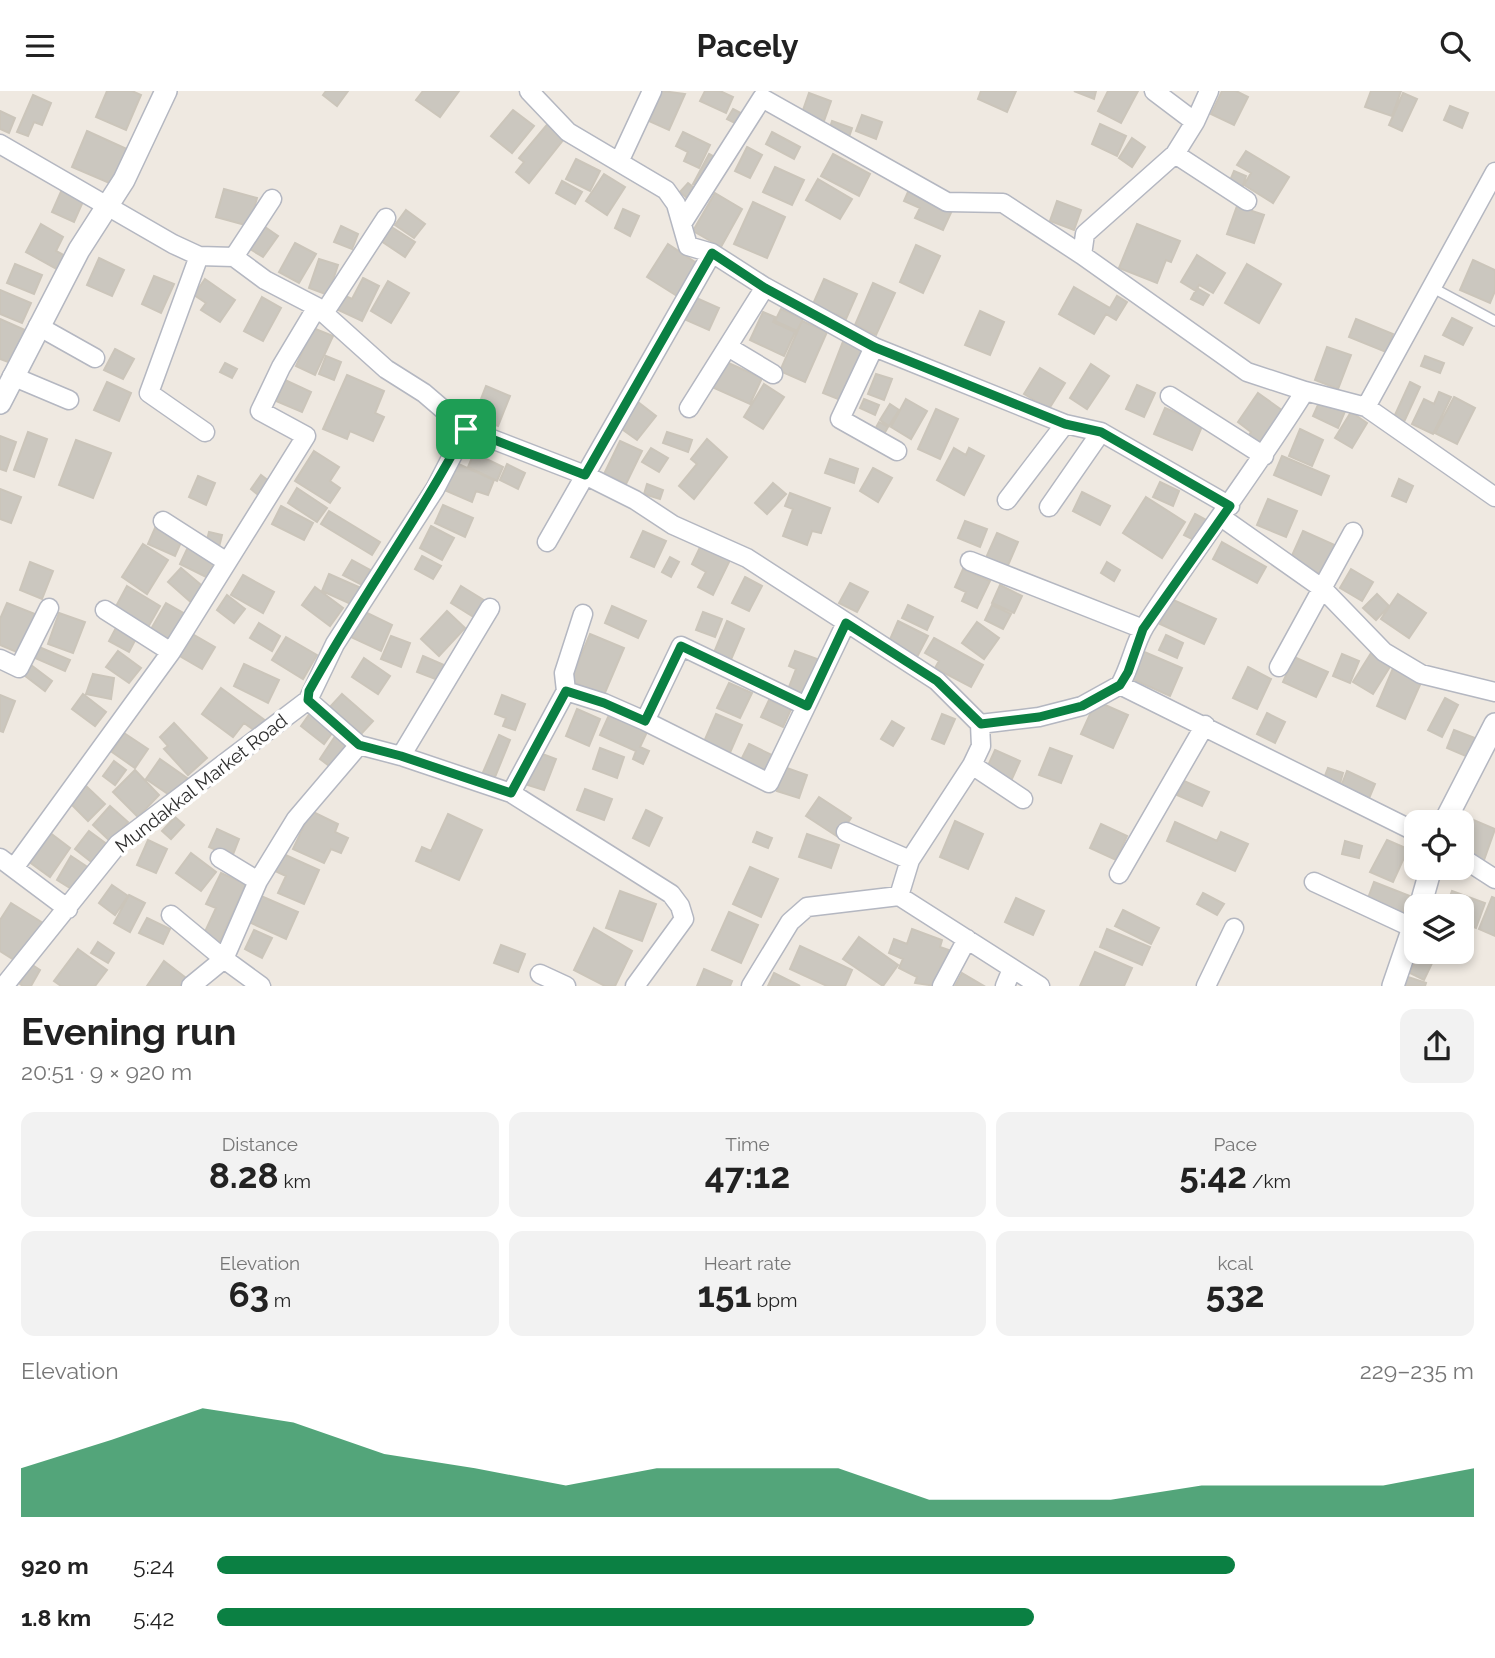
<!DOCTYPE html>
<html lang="en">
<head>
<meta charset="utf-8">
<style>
	body { margin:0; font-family:Raleway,sans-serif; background:#f2f2f2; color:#222; height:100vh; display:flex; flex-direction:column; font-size:26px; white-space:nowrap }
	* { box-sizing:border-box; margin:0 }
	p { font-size:23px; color:#767676 }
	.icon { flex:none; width:38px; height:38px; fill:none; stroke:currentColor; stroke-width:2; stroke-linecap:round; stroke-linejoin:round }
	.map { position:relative; height:895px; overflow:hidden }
	.side { display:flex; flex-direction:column; background:#fff; flex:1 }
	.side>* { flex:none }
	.controls { position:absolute; left:1404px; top:719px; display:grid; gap:14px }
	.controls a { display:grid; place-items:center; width:70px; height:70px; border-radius:14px; background:#fff; box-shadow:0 4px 10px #0003; font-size:35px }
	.pin { position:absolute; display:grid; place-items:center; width:60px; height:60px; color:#fff; margin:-30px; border-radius:14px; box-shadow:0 4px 10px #0006 }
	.round { display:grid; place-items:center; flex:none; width:74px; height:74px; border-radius:14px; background:#f2f2f2 }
	.summary { display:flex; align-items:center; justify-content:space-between; height:119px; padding:0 21px }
	h1 { font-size:38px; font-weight:700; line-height:52px }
	.figures { display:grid; grid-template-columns:repeat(3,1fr); gap:10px; height:119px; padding:7px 21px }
	.figures div { display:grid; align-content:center; border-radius:14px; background:#f2f2f2; text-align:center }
	.figures b { font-size:35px; font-weight:700 }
	.figures small { font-size:19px; font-weight:400 }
	.figures p { font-size:19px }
	.chart { height:196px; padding:14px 21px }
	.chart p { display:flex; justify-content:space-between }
	.chart svg { width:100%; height:126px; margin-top:7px; fill:#0b8043; opacity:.7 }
	ul { padding:0 21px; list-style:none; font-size:23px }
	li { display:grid; grid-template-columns:112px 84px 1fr; align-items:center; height:52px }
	li i { height:18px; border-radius:9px; background:#0b8043 }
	header { display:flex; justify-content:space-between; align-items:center; height:91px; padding:0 21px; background:#fff; font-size:32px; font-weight:700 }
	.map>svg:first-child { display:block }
</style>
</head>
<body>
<header><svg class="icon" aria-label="menu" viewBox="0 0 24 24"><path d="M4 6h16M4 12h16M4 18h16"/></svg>Pacely<svg class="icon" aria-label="search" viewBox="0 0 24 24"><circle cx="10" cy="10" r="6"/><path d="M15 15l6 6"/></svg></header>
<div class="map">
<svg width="1495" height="895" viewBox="0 0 1495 895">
	<rect width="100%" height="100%" fill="#efe9e1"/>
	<!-- building -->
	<path fill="#cbc7bf" stroke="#cbc5ba" stroke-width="2" d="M107,0H132L141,4L126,39L96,26Z
		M326,0H348L337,15L323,4Z
		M423,0H459L440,26L416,9Z
		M662,0L685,3L669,39L649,30Z
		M705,0H720L733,6L726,22L700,10Z
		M981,0H1016L1007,21L978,8Z
		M1074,0H1096L1094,8Z
		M1108,0H1138L1121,32L1098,20Z
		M1222,0H1236L1248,6L1234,34L1211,23Z
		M1371,0H1401L1392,25L1365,16Z
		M809,2L831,10L824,30L802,22Z
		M1403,2L1417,8L1402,40L1389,34Z
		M33,4L51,12L42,34L34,31L28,45L17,41Z
		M1450,15L1468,22L1462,37L1444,29Z
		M733,18L748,26L743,36L727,28Z
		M513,19L534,35L512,62L491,45Z
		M0,20L15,27L9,42L0,38Z
		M862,24L882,31L876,48L856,40Z
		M551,29L568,43L529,92L516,81L524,71L519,67Z
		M832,30L852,37L847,52L827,46Z
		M1100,33L1126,45L1117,65L1092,53Z
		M87,40L129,59L114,94L72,76Z
		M683,41L710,54L699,77L684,70L688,61L676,55Z
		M772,41L800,56L794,68L766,53Z
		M1132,47L1145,56L1132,76L1119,67Z
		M747,56L762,64L750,87L735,80Z
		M1246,60L1289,86L1273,112L1244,94L1251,82L1237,74Z
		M709,63L722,70L706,100L693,93Z
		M833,63L870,83L859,105L821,85Z
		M576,68L600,80L590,100L566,88Z
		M775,76L804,89L792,114L763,101Z
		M1234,80L1246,85L1242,97L1229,92Z
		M604,83L625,96L607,124L586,110Z
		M818,88L852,108L840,128L806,109Z
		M562,90L582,101L575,113L556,102Z
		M688,92L703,104L695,114L680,101Z
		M911,94L955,113L943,139L915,127L920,117L904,110Z
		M63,96L85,106L74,131L52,121Z
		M224,98L257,107L249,135L216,126Z
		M715,102L742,118L721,156L693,140Z
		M1057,110L1081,119L1074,139L1050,130Z
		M753,111L785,126L767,167L734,153Z
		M1237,115L1264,124L1254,152L1227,143Z
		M623,118L639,125L630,145L615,137Z
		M406,119L425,133L414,147L395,134Z
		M41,133L63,146L56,160L71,168L64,182L26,161Z
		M1137,133L1180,150L1171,171L1166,169L1157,192L1119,177Z
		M341,135L358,143L352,158L334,151Z
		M390,135L415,151L405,166L381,150Z
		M265,136L278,145L263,166L250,158Z
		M295,152L316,163L299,192L279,181Z
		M668,153L698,173L677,205L647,186Z
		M916,154L940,165L923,202L900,191Z
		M1197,164L1225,182L1213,202L1199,194L1196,200L1181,191Z
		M99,167L124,179L112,205L87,194Z
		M319,168L338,174L328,204L309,197Z
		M1473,169L1495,179V200L1490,212L1460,199Z
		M15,173L42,184L34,203L7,192Z
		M1247,173L1281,193L1259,232L1225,212Z
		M154,185L174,193L161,222L142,213Z
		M363,187L379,195L362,230L332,216L339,202L352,208Z
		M205,188L235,209L220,231L201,219L206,212L194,204Z
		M824,188L857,203L846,228L813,213Z
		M388,190L409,202L391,232L371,220Z
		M873,192L895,202L876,244L855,234Z
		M1074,196L1110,217L1117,205L1127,211L1116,229L1106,223L1094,243L1059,223Z
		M1197,197L1209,204L1203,214L1191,208Z
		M0,199L31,212L22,232L0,223Z
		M262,206L281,217L263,250L244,240Z
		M694,206L719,217L709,239L684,228Z
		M781,218L803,228L797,240L775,230Z
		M980,220L1004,231L990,264L965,254Z
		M763,221L775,226L773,231L795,241L784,265L750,249Z
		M1452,227L1472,237L1463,254L1443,244Z
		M0,228L25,239L11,272L0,268Z
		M1356,228L1393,243L1386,261L1349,246Z
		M802,230L827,241L805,291L780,280Z
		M313,237L333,245L315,284L296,275Z
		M844,248L864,255L843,310L823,302Z
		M1327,256L1351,264L1338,298L1315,289Z
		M115,258L134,268L123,288L104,279Z
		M326,265L341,271L334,289L319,283Z
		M1425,265L1444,272L1440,282L1421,275Z
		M724,270L762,287L750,313L712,296Z
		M225,272L237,278L232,287L220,281Z
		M1091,273L1109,285L1087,318L1070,307Z
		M1040,277L1065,292L1049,318L1024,303Z
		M876,283L892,288L884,309L868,303Z
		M347,284L384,300L375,322L384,326L373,350L350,340L347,348L323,338Z
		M285,289L311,301L302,321L276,310Z
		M107,291L131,302L119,330L94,319Z
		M1410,291L1420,296L1404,331L1394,326Z
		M764,293L784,306L763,338L744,326Z
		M1137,294L1155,302L1144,326L1126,318Z
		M486,295L510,305L498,335L474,326Z
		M1439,301L1451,306L1433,343L1412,333L1424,308L1434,313Z
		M1258,302L1283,320L1259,355L1247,347L1251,341L1238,331Z
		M1454,306L1475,317L1457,353L1435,342Z
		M1321,307L1346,318L1338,337L1313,325Z
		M864,308L879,314L875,324L860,317Z
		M906,308L927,320L911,348L891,336Z
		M638,311L656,325L637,349L619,336Z
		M890,313L899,319L889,335L880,329Z
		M1165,317L1203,333L1192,359L1154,343Z
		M936,318L958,328L940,368L918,358Z
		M1351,321L1367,332L1352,357L1335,347Z
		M879,331L888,336L883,345L874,340Z
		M1300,338L1323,349L1312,375L1289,365Z
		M28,341L47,348L34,386L14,379Z
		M667,341L692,349L688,361L663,352Z
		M0,345L16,351L6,380L0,378Z
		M707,348L727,366L694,408L679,395L697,373L691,368Z
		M76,349L111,362L93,407L59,394Z
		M620,350L642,360L626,393L604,383Z
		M651,357L668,367L659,381L642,371Z
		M954,357L966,364L969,357L984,365L964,404L937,389Z
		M314,360L339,376L330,390L340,397L330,412L295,390Z
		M474,362L503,376L497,390L468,376Z
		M1282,365L1329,385L1321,404L1274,384Z
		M830,368L858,378L854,392L825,382Z
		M454,371L494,389L488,404L476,400L472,411L442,398Z
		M507,373L525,382L518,398L500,389Z
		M873,377L892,387L878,411L860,400Z
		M261,384L274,394L263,408L251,398Z
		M198,385L215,392L206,414L189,406Z
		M1399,388L1413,395L1406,411L1392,405Z
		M1160,391L1179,400L1173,415L1153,406Z
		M773,392L786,403L767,423L755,412Z
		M647,393L663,399L660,408L644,403Z
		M297,397L327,417L317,431L288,412Z
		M0,398L21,406L11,432L0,428Z
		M1082,401L1110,415L1100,434L1073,420Z
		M790,402L830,417L821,442L812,440L807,454L783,445L793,418L785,415Z
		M1146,406L1185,431L1162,467L1123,442Z
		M1268,408L1297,420L1286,446L1257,434Z
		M443,414L473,427L465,446L435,432Z
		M281,415L313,432L304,449L272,433Z
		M329,420L380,451L372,464L321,433Z
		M1195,423L1208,430L1198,451L1184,444Z
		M965,430L987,438L980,456L958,447Z
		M431,435L454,447L442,469L420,457Z
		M155,437L182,449L175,465L148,453Z
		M643,440L666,450L654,476L631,466Z
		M1303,440L1339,456L1326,486L1290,469Z
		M209,441L222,444L219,456L206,453Z
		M997,442L1018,451L1006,479L985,469Z
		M1222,451L1266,476L1257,492L1213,468Z
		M143,453L168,469L147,503L122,486Z
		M701,454L730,469L713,504L698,496L706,481L692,473Z
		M188,456L222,472L214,490L180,473Z
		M422,465L441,475L433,488L415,478Z
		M670,466L679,471L671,486L662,481Z
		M352,469L370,479L362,494L343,484Z
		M30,471L53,480L42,508L20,499Z
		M1107,471L1120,479L1114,490L1101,482Z
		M181,477L206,498L193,513L168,491Z
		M963,478L990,490L977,517L962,510L966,501L955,496Z
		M1351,478L1373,491L1362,510L1340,497Z
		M329,483L361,497L353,514L322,500Z
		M243,484L274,501L263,522L231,504Z
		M745,486L762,495L749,520L732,512Z
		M850,492L868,501L857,521L839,512Z
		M1000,494L1022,505L1014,522L992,512Z
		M127,495L160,515L147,538L114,519Z
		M461,495L487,511L477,528L451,512Z
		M315,496L343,517L330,535L302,514Z
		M1377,503L1389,515L1376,529L1363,517Z
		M1398,503L1426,522L1409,547L1381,528Z
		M227,504L245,518L234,532L217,519Z
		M1171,508L1216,528L1204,553L1160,533Z
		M7,512L35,523L19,562L0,554V528Z
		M166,512L189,525L172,553L150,540Z
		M908,514L933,526L927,539L902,527Z
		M992,514L1011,523L1003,538L985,529Z
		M612,515L646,530L638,547L605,532Z
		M363,520L392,534L381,560L351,546Z
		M447,520L465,537L439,565L421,548Z
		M703,521L722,528L715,546L696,539Z
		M59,522L85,531L73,562L48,553Z
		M727,530L744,538L730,571L713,564Z
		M898,530L928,545L917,566L888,553Z
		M119,531L139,542L129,561L109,550Z
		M977,531L999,547L984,568L962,552Z
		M259,532L280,545L272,560L250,547Z
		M189,541L215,556L202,578L176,563Z
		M590,543L624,557L604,604L570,590Z
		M1166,544L1183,552L1177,567L1159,559Z
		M391,545L410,552L401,576L381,568Z
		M286,546L317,564L303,588L272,569Z
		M934,547L983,574L971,596L935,577L939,570L925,562Z
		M39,556L70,569L65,580L35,567Z
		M118,560L141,577L129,592L106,576Z
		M795,560L820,569L805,608L787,601L796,578L789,575Z
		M1142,560L1182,577L1170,605L1130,587Z
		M1371,562L1391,574L1373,603L1353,591Z
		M1342,563L1359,570L1350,592L1333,585Z
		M423,565L444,574L438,589L417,581Z
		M1294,566L1328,581L1316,606L1283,591Z
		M364,567L390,585L378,603L352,586Z
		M244,573L279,589L268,612L234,595Z
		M31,574L52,590L45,600L24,584Z
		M1394,575L1423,587L1405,628L1377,615Z
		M1248,576L1271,588L1257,618L1233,607Z
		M93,583L114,587L111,608L86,603Z
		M729,592L752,602L740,627L717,617Z
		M221,597L266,630L258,642L244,632L233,646L202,623Z
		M83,603L106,621L95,635L72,618Z
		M342,603L373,630L361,643L330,616Z
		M0,604L15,610L3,641L0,640Z
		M502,604L525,613L515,639L503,635L506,627L495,623Z
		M1445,607L1458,614L1442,646L1428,639Z
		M769,609L791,618L783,636L761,626Z
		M1096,610L1128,624L1113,657L1081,643Z
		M577,618L600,628L589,655L566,645Z
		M311,621L335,638L324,653L301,635Z
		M1267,622L1285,631L1275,652L1257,643Z
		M716,623L742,634L729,664L703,653Z
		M942,623L955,628L944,653L932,648Z
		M609,624L647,641L640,656L649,660L643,673L633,668L636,660L600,644Z
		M892,630L904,637L893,655L881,648Z
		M174,632L207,667L188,684L164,658L168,655L160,646Z
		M1454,639L1475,647L1468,666L1447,657Z
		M124,642L148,658L135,677L112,661Z
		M336,644L348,652L332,677L320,668Z
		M499,644L510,649L493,691L481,686Z
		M749,653L776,666L769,682L741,669Z
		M600,657L624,666L617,687L593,678Z
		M1050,657L1072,665L1061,692L1039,684Z
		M995,659L1020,670L1011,690L986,679Z
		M537,661L556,668L544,699L525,693Z
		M160,668L187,687L174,707L146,688Z
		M114,670L126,679L115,694L103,685Z
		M784,676L807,684L799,707L777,700Z
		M1328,677L1343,682L1339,696L1323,690Z
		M135,679L159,704L138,726L113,701Z
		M1347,680L1375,693L1368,710L1340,698Z
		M1184,690L1209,701L1202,715L1177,704Z
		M86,695L105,713L88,730L70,712Z
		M585,698L612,708L604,729L577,719Z
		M819,706L851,727L838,746L806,725Z
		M110,715L128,731L111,751L93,734Z
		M646,719L662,727L649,755L633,747Z
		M311,720L338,733L335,741L348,747L341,762L331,758L324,772L293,758Z
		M448,723L482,739L459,789L416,770L422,756L431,760Z
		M175,726L184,734L171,748L162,740Z
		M1471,728L1495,738L1483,772L1461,762V749Z
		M955,730L983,743L968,778L940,766Z
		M1175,731L1217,750L1221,741L1248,753L1235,780L1167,750Z
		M1101,733L1127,745L1116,769L1090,757Z
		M217,738L239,748L232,766L209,756Z
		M89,740L108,754L94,773L75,758Z
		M49,741L70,757L50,786L28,770Z
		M757,741L772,747L768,757L753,751Z
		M807,743L839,754L831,777L799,766Z
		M148,749L167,758L156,782L137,774Z
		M1387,749L1408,758L1393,791L1370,781Z
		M1345,750L1362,755L1359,767L1342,763Z
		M191,762L216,781L201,800L176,782Z
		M281,762L319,779L304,813L278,802L286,785L273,779Z
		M71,765L89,777L75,800L57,789Z
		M750,776L778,788L761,826L733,813Z
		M221,782L246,793L219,852L203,845L216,817L206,813Z
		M1374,791L1410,805L1403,824L1367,810Z
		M112,794L128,805L115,824L99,812Z
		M620,800L656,813L642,850L606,837Z
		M1452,800L1485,812L1476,837L1461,831V816H1446Z
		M1203,802L1224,813L1217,824L1197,813Z
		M129,804L145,812L130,841L114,832Z
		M261,805L298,821L286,848L249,831Z
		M1492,806L1495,807V845L1479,838Z
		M1016,807L1044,820L1033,844L1005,831Z
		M11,812L43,832L19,872L0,860V829Z
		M1123,819L1159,837L1151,853L1115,835Z
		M729,821L758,834L741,872L712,859Z
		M147,827L170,838L163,853L139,842Z
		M594,837L632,860L615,895H605L574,879Z
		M912,838L942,849L940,856L949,859L936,895L915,892L917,886L899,877L903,868L889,862L894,848L907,853Z
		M1107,838L1150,856L1142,874L1100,856Z
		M254,839L272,847L262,867L245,858Z
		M859,846L898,874L883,895L843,868Z
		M98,851L114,862L108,872L91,862Z
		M501,854L525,863L518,881L494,872Z
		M800,855L852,879L845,895H827L790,878Z
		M78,858L107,879L95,895H61L54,890Z
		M1095,861L1132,877L1124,895H1080Z
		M1419,862L1434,868L1424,889L1410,882Z
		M164,870L186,887L180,895H147Z
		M31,873L40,879L31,895H23L20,893Z
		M704,878L732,890L730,895H697Z
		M774,882L800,895H768Z
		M962,882L984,895H955Z
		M1408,886L1426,892L1425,895H1405Z"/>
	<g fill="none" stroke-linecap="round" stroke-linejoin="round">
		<defs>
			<path id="service" d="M1433,197L1495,230"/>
			<path id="minor" d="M529,0L568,41L666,99L676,113L688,155L712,162L765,196L874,256L1065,333L1101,341L1230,415
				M1195,31L1209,0
				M0,53L173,153L199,165L234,166L265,189L317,216L386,278L424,302L466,338L585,384L635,409L673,434L747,467L937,590L980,633L1039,626L1082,615L1120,594L1416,741
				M1175,63L1247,110
				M619,71L652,0
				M683,131L762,7L947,111L1003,112L1082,164
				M199,165L149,302L205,341
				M234,166L272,108
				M324,222L386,127
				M38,235L95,267
				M728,256L773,283
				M874,256L840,328L897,360
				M12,285L69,309
				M1305,300L1366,316L1495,81
				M1170,305L1264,365
				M1366,316L1495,406
				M689,317L765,196
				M1007,409L1065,333
				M1049,416L1101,341
				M1221,426L1323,498L1384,561L1421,583L1495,601
				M163,430L227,471
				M547,451L712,162
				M970,470L1143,538
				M105,519L171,561
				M0,568L19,577L49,517
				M1279,576L1353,441
				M1120,594C1131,575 1134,553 1145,535C1197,455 1255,380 1305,300L1247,281L1082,164L1085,143L1175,63L1195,31L1154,0
				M566,600L564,582L583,523
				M308,609L335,553L435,398L466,338
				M645,630L769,692L846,532
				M401,665L490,517
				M972,674L1023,708
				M511,702L671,803L680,815L684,828L635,895
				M846,741L910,769
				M1461,766L1495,788
				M0,767L68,818
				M220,767L258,790
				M14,777L171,561L306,345L260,320L281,276L317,216
				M1119,783L1205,634
				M1314,791L1413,837
				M899,805L910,769L972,674L981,655L980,633
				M171,824L224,868L191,895
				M540,883L566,895
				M4,895L118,753L308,609L359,654L401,665L511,702L566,600L604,612L645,630L681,555L806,615
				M261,895L224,868L258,790L296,728L359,654
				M751,895L790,831L807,816L899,805L1040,895
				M942,895L967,848
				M1005,895L1012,878
				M1206,895L1234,837"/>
			<path id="tertiary" d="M0,312L79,159L124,89L166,0
				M1444,732L1495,633
				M1420,816L1431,777
				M1393,895L1416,828"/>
		</defs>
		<!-- service casing -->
		<use href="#service" stroke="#b4b7c1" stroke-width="12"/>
		<!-- minor casing -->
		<use href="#minor" stroke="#b4b7c1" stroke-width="21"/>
		<!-- tertiary casing -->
		<use href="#tertiary" stroke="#b4b7c1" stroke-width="24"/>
		<!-- service -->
		<use href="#service" stroke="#fff" stroke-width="9"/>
		<!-- minor -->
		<use href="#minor" stroke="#fff" stroke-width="18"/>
		<!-- tertiary -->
		<use href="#tertiary" stroke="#fff" stroke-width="21"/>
	</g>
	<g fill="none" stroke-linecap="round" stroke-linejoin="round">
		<defs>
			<path id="route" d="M712,162L765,197L874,256L1065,333L1101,341L1230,415L1143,538L1128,581L1120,594L1082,615L1039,626L981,633L937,590L846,532L807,615L681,555L645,630L604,612L566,600L511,702L401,665L359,654L308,609L309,600C358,511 418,429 466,338L585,384Z"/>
		</defs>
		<!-- route casing -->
		<use href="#route" stroke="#fff" stroke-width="14"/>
		<!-- route -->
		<use href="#route" stroke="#0b8043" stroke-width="9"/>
	</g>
	<g text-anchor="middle" stroke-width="7" stroke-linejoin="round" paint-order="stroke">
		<!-- street labels -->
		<g font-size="19" fill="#2e2e2e" stroke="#fff">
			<text transform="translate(201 692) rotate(-38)" y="7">Mundakkal Market Road</text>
		</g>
	</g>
</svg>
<div class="controls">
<a><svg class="icon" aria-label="locate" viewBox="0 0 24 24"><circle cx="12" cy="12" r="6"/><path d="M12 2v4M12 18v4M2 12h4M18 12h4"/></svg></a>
<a><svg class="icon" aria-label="layers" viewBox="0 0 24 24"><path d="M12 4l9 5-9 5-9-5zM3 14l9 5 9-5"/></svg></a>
</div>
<div class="pin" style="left:466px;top:338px;background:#1e9e55"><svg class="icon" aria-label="arrive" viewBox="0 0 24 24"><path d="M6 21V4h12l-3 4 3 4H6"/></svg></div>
</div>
<section class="side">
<div class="summary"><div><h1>Evening run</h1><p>20:51 · 9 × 920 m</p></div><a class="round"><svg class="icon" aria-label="share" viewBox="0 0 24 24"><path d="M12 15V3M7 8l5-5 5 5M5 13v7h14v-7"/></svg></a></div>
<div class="figures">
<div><p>Distance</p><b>8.28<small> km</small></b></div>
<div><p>Time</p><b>47:12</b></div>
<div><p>Pace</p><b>5:42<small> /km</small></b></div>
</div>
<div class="figures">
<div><p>Elevation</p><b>63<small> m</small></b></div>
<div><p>Heart rate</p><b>151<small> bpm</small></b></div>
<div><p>kcal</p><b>532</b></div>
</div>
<div class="chart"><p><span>Elevation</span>229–235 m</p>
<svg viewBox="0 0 160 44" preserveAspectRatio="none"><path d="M0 44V27L10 17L20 6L30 11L40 22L50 27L60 33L70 27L80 27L90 27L100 38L110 38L120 38L130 33L140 33L150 33L160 27V44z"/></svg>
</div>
<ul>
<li><b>920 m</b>5:24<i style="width:81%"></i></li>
<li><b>1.8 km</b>5:42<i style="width:65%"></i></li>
</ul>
</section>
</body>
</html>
